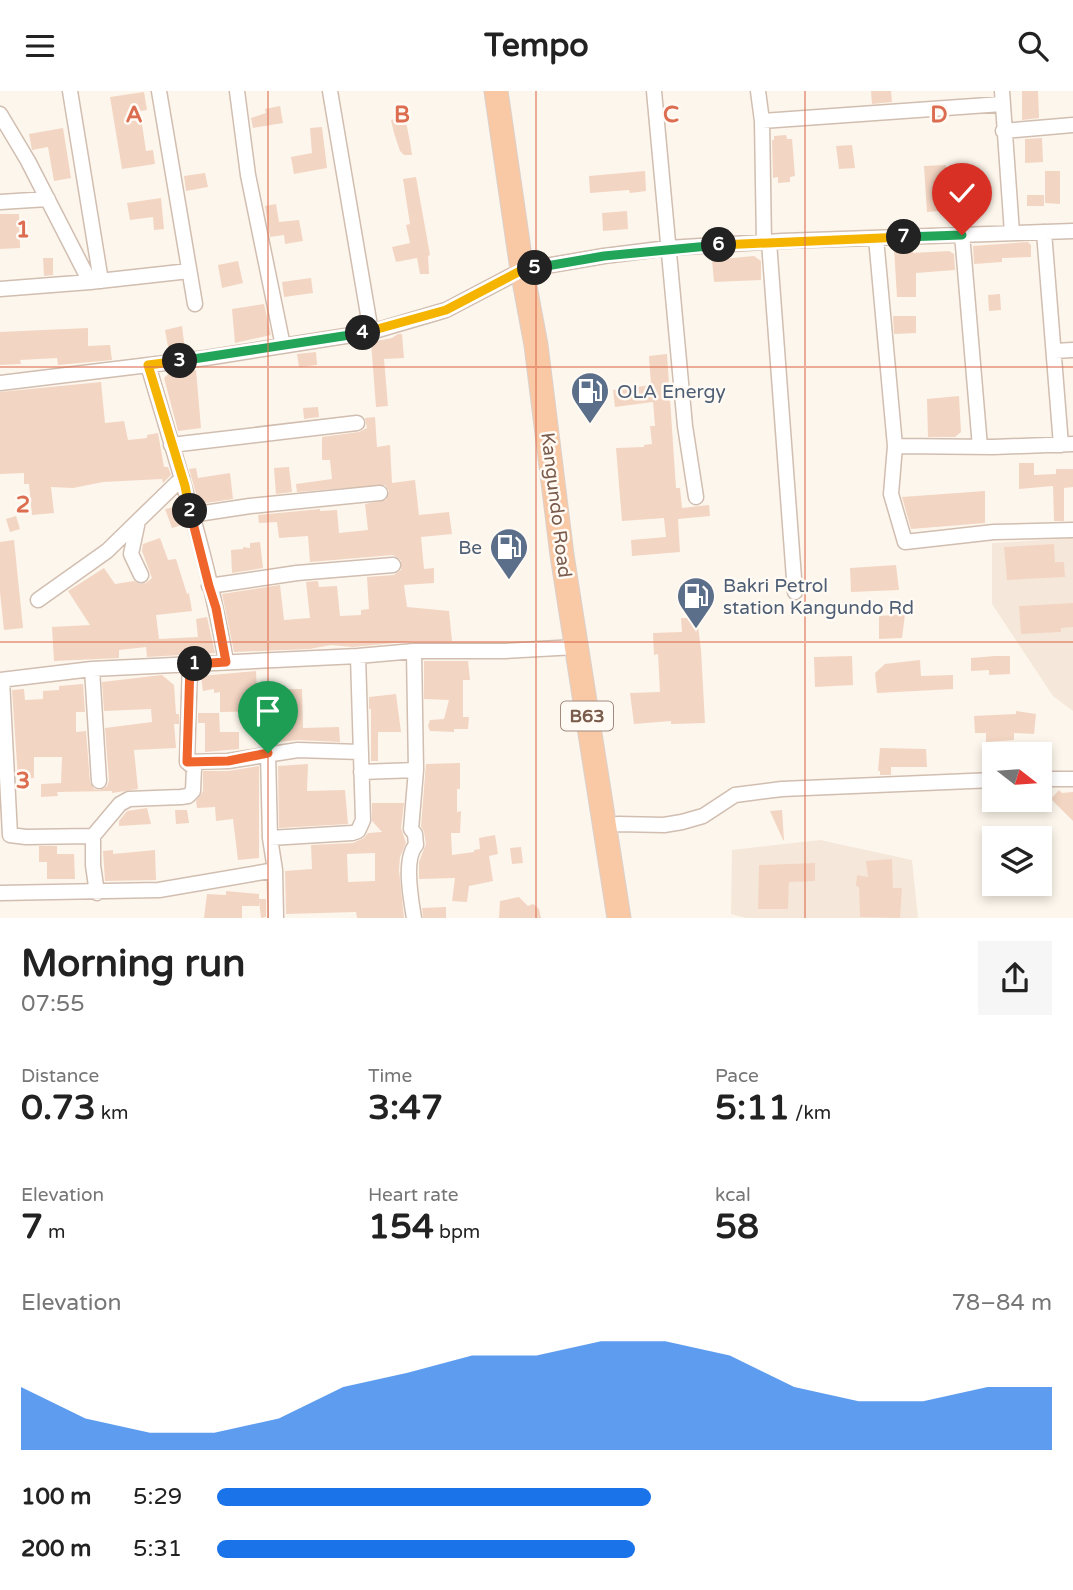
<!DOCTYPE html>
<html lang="en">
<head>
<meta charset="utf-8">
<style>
	body { margin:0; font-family:"Varela Round",sans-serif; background:#f6f6f6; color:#222; height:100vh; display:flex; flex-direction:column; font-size:26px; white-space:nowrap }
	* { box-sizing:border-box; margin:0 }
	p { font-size:23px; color:#767676 }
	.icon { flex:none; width:38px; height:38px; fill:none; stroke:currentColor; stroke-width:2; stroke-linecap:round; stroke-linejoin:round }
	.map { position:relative; height:827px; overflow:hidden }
	.details { display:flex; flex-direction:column; background:#fff; flex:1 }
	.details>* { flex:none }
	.needle { width:46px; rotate:107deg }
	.controls { position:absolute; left:982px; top:651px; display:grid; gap:14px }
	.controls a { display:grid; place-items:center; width:70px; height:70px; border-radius:0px; background:#fff; box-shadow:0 4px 10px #0003; font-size:35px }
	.pin { position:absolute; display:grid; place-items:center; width:60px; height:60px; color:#fff; margin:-72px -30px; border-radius:50% 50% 50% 0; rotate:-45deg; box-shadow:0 0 7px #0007 }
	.pin .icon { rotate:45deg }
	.km { position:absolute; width:35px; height:35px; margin:-18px; border-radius:50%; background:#222; color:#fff; font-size:19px; line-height:35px; text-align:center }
	.round { display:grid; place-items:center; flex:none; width:74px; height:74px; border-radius:0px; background:#f6f6f6 }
	.headline { display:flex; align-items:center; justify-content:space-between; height:119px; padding:0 21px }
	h1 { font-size:38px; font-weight:800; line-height:52px }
	.figures { display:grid; grid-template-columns:repeat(3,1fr); gap:10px; height:119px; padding:7px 21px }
	.figures div { display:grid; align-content:center }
	.figures b { font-size:35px; font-weight:800 }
	.figures small { font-size:19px; font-weight:400 }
	.figures p { font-size:19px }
	.chart { height:196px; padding:14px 21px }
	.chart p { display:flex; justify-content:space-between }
	.chart svg { width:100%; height:126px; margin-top:7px; fill:#1a73e8; opacity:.7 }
	ul { padding:0 21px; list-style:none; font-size:23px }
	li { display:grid; grid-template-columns:112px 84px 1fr; align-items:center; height:52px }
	li i { height:18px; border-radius:9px; background:#1a73e8 }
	header { display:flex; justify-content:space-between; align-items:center; height:91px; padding:0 21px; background:#fff; font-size:32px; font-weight:800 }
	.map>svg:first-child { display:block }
</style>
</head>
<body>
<header><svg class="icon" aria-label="menu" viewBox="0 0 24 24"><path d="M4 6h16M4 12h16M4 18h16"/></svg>Tempo<svg class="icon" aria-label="search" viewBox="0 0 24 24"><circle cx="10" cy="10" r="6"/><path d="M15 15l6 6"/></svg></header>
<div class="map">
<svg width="1073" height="827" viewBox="0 0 1073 827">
	<rect width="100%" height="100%" fill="#fdf6ec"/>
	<!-- residential -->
	<path fill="#f5e8da" d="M1073,447V620L1053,605L992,513V452Z
		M820,749L912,769L918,827H746L731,823L732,759Z"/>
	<!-- building -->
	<path fill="#f3d5c3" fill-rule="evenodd" d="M871,0H891L892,11L872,13Z
		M1022,0H1038L1039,27L1022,29Z
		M144,1L147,19L140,20L146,60L153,59L155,73L122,78L110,6Z
		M280,15L283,32L253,37L251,27L266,22L265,18Z
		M405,26L410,51L412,64H404L400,60L394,42L391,29Z
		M322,36L327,77L294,83L291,66L312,62L310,37Z
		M63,37L71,87L54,90L48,56L32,59L29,43Z
		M786,44L787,48H792L795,85L790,86V91L778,92V86L773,87L772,49H774V45Z
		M1042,47L1043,71L1025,72V48Z
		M852,54L855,77L839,78L836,55Z
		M946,74L950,119L927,121L924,75Z
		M645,80L646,100L630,102L629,99L590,102L589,85Z
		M1045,80H1060V113L1045,112Z
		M205,82L208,96L186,100L184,85Z
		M416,86L430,164L428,165L429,183H420L417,167L396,171L392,156L410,152L406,134L410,133L403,88Z
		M1027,104H1044V115H1027Z
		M161,107L164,138L154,139L153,126L130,129L127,112Z
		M276,113L279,131L299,129L303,150L285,153L284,144L270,146L265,115Z
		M627,120L628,138L603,140L602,122Z
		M0,123H19L20,157L0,158Z
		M1028,151L1031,154V166L1002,167V171L974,173L973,155Z
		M894,157H913V162L949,160L954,163L955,179L916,182V206H897Z
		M754,165L761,170V189L714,191L712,169Z
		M43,167H53V184L44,185Z
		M238,170L243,192L222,197L218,174Z
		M311,187L313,202L284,206L282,191Z
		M1000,203L1001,219L989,220L988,204Z
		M264,213L271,244L235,252L232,218Z
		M893,225H916V242L894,243Z
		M182,235L185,259L169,261L165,239Z
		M88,237V255L110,254L112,269L58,274L57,267L20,269L21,273L0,274V241Z
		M398,243H402L404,267L384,268L388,315L376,316L371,251L392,247Z
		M316,261L317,274L299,276L297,263Z
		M667,263L676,397H680L682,417L709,414L710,425L678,428L680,461L632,465L631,449L666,446L664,427L622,430L616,357L644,356V354L652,353L650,335H655L653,311L615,316L613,299L651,294L649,265Z
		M196,279L201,337L178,340L164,287L168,283Z
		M101,291L105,332L124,330L128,349L147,347V344L158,342L164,376H168L171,384L163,392L162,388L103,391L73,397L51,396L54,422L32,424L29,393H24V382L0,383V301Z
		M959,305L961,341L955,346H928L927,308Z
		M318,316L319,326L304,328L303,317Z
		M375,326L377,356L390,354L392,392L415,389L419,424L449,421L452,443L421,446L424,478L434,477V492L404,494L407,516L449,520L452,550H414L353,556L331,554L309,558L234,561L222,503L280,494L284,529L310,527L306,491L318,490L319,496L337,495L340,525L361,524V519L369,518L367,486L394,484L401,479V469L393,464L310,471L308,445L279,447L277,431L259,432L258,424L320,418V420L337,419L339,442L368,439L365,413L386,409L389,400L385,394L297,401L296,393L332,388L330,369H322V346L359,341L367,337L365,327Z
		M1019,372H1034V384L1056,383V378H1073V396L1064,397V430H1054L1053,395L1019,398Z
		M289,376L292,401L276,403L274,377Z
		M196,377L198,387L230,382L233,408L199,413L189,378Z
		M985,400V432L911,438L902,406Z
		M180,415L185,433L172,437L165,418Z
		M16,425L20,438L10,441L6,428Z
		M160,447L168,469L176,468L187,503L189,502L192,520L156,524L159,548L198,546L196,528L207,526L215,562L147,566L146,556L119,559V567L54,570L52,536L90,534L68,500L104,477L115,493L134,490L140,493L146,492L152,487L142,460L143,453Z
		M14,449L23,537L4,539L0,501V451Z
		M260,451L263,477L232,482L231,459L243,458V456L250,457V452Z
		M1054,453L1055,471H1064L1065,486L1007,489L1004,456Z
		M896,474L899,499L851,501L850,477Z
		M1073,512V536L1061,537V541L1021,543L1019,515Z
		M905,523L902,547L879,548V525Z
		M681,527H697L701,559L705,632L671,633V630L634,633L630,602L660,601L658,563L654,564L653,542L682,541Z
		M852,565L853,594L815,596L814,566Z
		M995,565H1010V583L989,584V579L971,580V567Z
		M920,569L921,585L953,584V598L877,602L875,582L885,573Z
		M424,570H468L470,589H463V626H469L468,638H454V641L430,640L428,635L430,629L444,628L449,609L424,608Z
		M256,580L257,599L302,598L303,637L339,636L340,651L298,649L269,652L267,620L220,621V601L214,602V598L203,600L201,585Z
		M162,584L174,594L176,623H179V633H174L176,657L134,659L138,698L112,702V700L57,701L58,705L41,706V693L61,692L62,666H34V687L18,688L12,599L24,598L25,609L43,608V600L59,599V595L83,593L85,621H76V641L86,640L90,691L94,698L100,699L107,695L109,690L105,637L152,631L151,618L104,620L102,591Z
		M396,603L401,641H378V670H371V618H369V606Z
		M1016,620L1036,623L1034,643L1014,642V649L986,651V642H975L974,625L1016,623Z
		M198,622H219L220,641H239V658L205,661V632H198Z
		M880,657L926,658L927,676H891V684H880V680H878Z
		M460,672V698H457V721L461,720L460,742H451L452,764L474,761V759L480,758L479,747L495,744L498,763L489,765L493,790L469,795L467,811L452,810L455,787L419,788V771L426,753L424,741L421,735L426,673Z
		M308,673L307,700L345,699L348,733L279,737L278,675Z
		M259,675V767L238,769L233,728L216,730L215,716L197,717L196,710L203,700V680H228Z
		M1059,699L1062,702L1073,701V730L1051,708Z
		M372,712H404L401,737L406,752L400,766L399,779L404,827H357L356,821L286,823L285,780L312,778L311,754L353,752L364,747L368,742L382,741L372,730ZM375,762V790L348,791L347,763Z
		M147,717L151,733L119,735V730L127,720Z
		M175,719H187L189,732L176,733Z
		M782,719L784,749H783L770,720Z
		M39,755H57V763H74L75,788H47V771H39Z
		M521,756L523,772L512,773L510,757Z
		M113,759V763L155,759L156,789L105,790L103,760Z
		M892,768L893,797H902L900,827L860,826L859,796L856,795L857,784L868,786L866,770Z
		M815,772V790L789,791L788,818H758L759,774Z
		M226,800L259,803V808H266V826L261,827L259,810V815H242V827H204L207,803L226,804Z
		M519,806L528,815L533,813L539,818L541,827H499L500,810Z
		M446,816V827H423L422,817Z"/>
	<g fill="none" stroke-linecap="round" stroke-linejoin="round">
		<defs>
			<path id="minor" d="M70,0L101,190
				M159,0L195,213
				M237,0L248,84L283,255
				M330,0L371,241
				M654,0L685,335L696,406
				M758,0L762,30L764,152
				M1002,0L1012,142
				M0,23L28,70L90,191
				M762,30L1002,13
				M1003,40L1073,34
				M0,111L48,108
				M1044,141L1061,354
				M962,143L980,356
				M876,147L895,355L993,356L1073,353
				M769,151L795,501
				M0,198L90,191L189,180
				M1054,260L1073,259
				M148,274C177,372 209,470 226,571
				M0,292L206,267L371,241L446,219L522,179L604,165L668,157L782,150L1073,140
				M171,354L357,332
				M895,355L891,403L905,451L994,441L1073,439
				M191,424L250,415L380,402
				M138,430L131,463L141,484
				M209,495L297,482L393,474
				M38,509L107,460L182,387
				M414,560L416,679L411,738L415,743L416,754C403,768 411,809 414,827
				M92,578L99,690
				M0,589L92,578L358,565L414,560H505L576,556
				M2,589L10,744L26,746L93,745
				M268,662L270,747
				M187,671L228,670L298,659L360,661
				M361,681L416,679
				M1040,688H1073
				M606,736L618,733L664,734L682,731L703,725L735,704L782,698L994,689
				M0,802L159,799L275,779
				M97,802L93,774V745L120,713L129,708L181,706L188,705L193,700L194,677L187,671L190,573
				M276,827L275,779L270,747L352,742L358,740L363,729L358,565"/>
			<path id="trunk" d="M496,0L522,179L536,254L562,464L619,827"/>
		</defs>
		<!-- minor casing -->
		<use href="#minor" stroke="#d1beb0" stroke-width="17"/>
		<!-- trunk casing -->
		<use href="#trunk" stroke="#dad1cd" stroke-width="25"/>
		<!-- minor -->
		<use href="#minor" stroke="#fff" stroke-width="14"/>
		<!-- trunk -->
		<use href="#trunk" stroke="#f9c8a4" stroke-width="23"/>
	</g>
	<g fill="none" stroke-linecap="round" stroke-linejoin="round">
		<defs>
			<path id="split-1" d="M195,573H190L187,671L228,670L268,662"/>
			<path id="split-2" d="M190,420L209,495L216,517L226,571L195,573"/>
			<path id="split-3" d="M180,270L148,274L185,395L190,420"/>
			<path id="split-4" d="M180,270L363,242"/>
			<path id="split-5" d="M363,242L446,219L522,179L535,177"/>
			<path id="split-6" d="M535,177L604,165L719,154"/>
			<path id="split-7" d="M719,154L904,146"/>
			<path id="split-8" d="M904,146L962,144"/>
		</defs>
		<!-- split-1 casing -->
		<use href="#split-1" stroke="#fff" stroke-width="14"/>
		<!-- split-2 casing -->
		<use href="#split-2" stroke="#fff" stroke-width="14"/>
		<!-- split-3 casing -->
		<use href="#split-3" stroke="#fff" stroke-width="14"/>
		<!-- split-4 casing -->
		<use href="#split-4" stroke="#fff" stroke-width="14"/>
		<!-- split-5 casing -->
		<use href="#split-5" stroke="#fff" stroke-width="14"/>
		<!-- split-6 casing -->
		<use href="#split-6" stroke="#fff" stroke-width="14"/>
		<!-- split-7 casing -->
		<use href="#split-7" stroke="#fff" stroke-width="14"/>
		<!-- split-8 casing -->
		<use href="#split-8" stroke="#fff" stroke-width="14"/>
		<!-- split-1 -->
		<use href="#split-1" stroke="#f0652b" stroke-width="9"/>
		<!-- split-2 -->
		<use href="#split-2" stroke="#f0652b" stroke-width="9"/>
		<!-- split-3 -->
		<use href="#split-3" stroke="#f5b400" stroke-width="9"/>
		<!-- split-4 -->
		<use href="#split-4" stroke="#22a559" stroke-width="9"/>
		<!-- split-5 -->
		<use href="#split-5" stroke="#f5b400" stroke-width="9"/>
		<!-- split-6 -->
		<use href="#split-6" stroke="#22a559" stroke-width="9"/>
		<!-- split-7 -->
		<use href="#split-7" stroke="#f5b400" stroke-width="9"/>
		<!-- split-8 -->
		<use href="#split-8" stroke="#22a559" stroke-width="9"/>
	</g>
	<!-- grid -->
	<path fill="none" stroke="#dc6d51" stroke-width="2" stroke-opacity="0.55" d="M268,0V827M536,0V827M805,0V827M0,276H1073M0,551H1073"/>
	<!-- icons -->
	<defs>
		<symbol id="fuel-pin" viewBox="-11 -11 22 30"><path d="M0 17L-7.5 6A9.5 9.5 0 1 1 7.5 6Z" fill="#5c6f8a" stroke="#fffaf3"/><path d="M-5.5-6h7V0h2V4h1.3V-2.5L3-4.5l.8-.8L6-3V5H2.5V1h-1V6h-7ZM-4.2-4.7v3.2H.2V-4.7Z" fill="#fff"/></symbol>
	</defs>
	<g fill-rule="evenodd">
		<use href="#fuel-pin" x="568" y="278" width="44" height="60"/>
		<use href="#fuel-pin" x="487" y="434" width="44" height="60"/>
		<use href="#fuel-pin" x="674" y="483" width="44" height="60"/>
	</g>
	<g text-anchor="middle" stroke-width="5" stroke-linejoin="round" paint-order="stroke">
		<!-- shield labels -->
		<rect fill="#fffaf3" stroke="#a28b7f" stroke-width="2" x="561" y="610.5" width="52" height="29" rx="5"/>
		<g font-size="18" font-weight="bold" fill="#7a5c4d">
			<text x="587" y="631">B63</text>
		</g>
		<!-- service labels -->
		<g font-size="19" fill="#4e5e75" stroke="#fffaf3" text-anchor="start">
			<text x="617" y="307">OLA Energy</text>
			<text x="482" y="463" text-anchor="end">Be</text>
			<text x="723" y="501">Bakri Petrol<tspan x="723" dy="22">station Kangundo Rd</tspan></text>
		</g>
		<!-- street labels -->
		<g font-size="19" fill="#7a5c4d" stroke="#fffaf3">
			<text transform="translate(557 414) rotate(83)" y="7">Kangundo Road</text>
		</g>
	</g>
	<g font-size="23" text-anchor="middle" font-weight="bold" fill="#dc6d51" stroke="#fffaf3" stroke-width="5" stroke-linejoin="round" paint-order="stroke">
		<text x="134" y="31">A</text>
		<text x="402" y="31">B</text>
		<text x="671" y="31">C</text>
		<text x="939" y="31">D</text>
		<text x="23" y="146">1</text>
		<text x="23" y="421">2</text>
		<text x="23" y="697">3</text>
	</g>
</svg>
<div class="controls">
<a><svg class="needle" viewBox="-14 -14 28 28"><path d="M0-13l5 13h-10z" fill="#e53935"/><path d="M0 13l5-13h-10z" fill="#767676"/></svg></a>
<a><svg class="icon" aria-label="layers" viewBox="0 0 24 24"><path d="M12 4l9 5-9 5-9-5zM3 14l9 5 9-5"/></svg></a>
</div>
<div class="pin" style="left:268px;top:662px;background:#1e9e55"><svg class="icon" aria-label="arrive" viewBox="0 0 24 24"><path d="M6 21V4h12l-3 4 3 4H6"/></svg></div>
<div class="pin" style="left:962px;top:144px;background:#d93025"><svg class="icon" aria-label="check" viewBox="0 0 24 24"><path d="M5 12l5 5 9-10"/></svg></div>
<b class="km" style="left:195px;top:573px">1</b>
<b class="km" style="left:190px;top:420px">2</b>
<b class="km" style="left:180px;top:270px">3</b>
<b class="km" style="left:363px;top:242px">4</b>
<b class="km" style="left:535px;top:177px">5</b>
<b class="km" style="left:719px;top:154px">6</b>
<b class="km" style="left:904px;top:146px">7</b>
</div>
<section class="details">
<div class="headline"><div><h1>Morning run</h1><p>07:55</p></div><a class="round"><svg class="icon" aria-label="share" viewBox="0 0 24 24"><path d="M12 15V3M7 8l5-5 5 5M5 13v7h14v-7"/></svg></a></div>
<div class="figures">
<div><p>Distance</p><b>0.73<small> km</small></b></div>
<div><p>Time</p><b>3:47</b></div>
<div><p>Pace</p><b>5:11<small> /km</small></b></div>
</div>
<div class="figures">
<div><p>Elevation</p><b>7<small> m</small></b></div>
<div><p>Heart rate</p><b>154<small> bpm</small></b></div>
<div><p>kcal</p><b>58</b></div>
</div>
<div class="chart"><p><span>Elevation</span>78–84 m</p>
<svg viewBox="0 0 160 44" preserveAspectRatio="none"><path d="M0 44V22L10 33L20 38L30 38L40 33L50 22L60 17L70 11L80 11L90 6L100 6L110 11L120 22L130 27L140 27L150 22L160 22V44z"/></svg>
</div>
<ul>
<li><b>100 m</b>5:29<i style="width:52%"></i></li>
<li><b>200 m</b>5:31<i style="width:50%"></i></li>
</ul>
</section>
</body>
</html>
